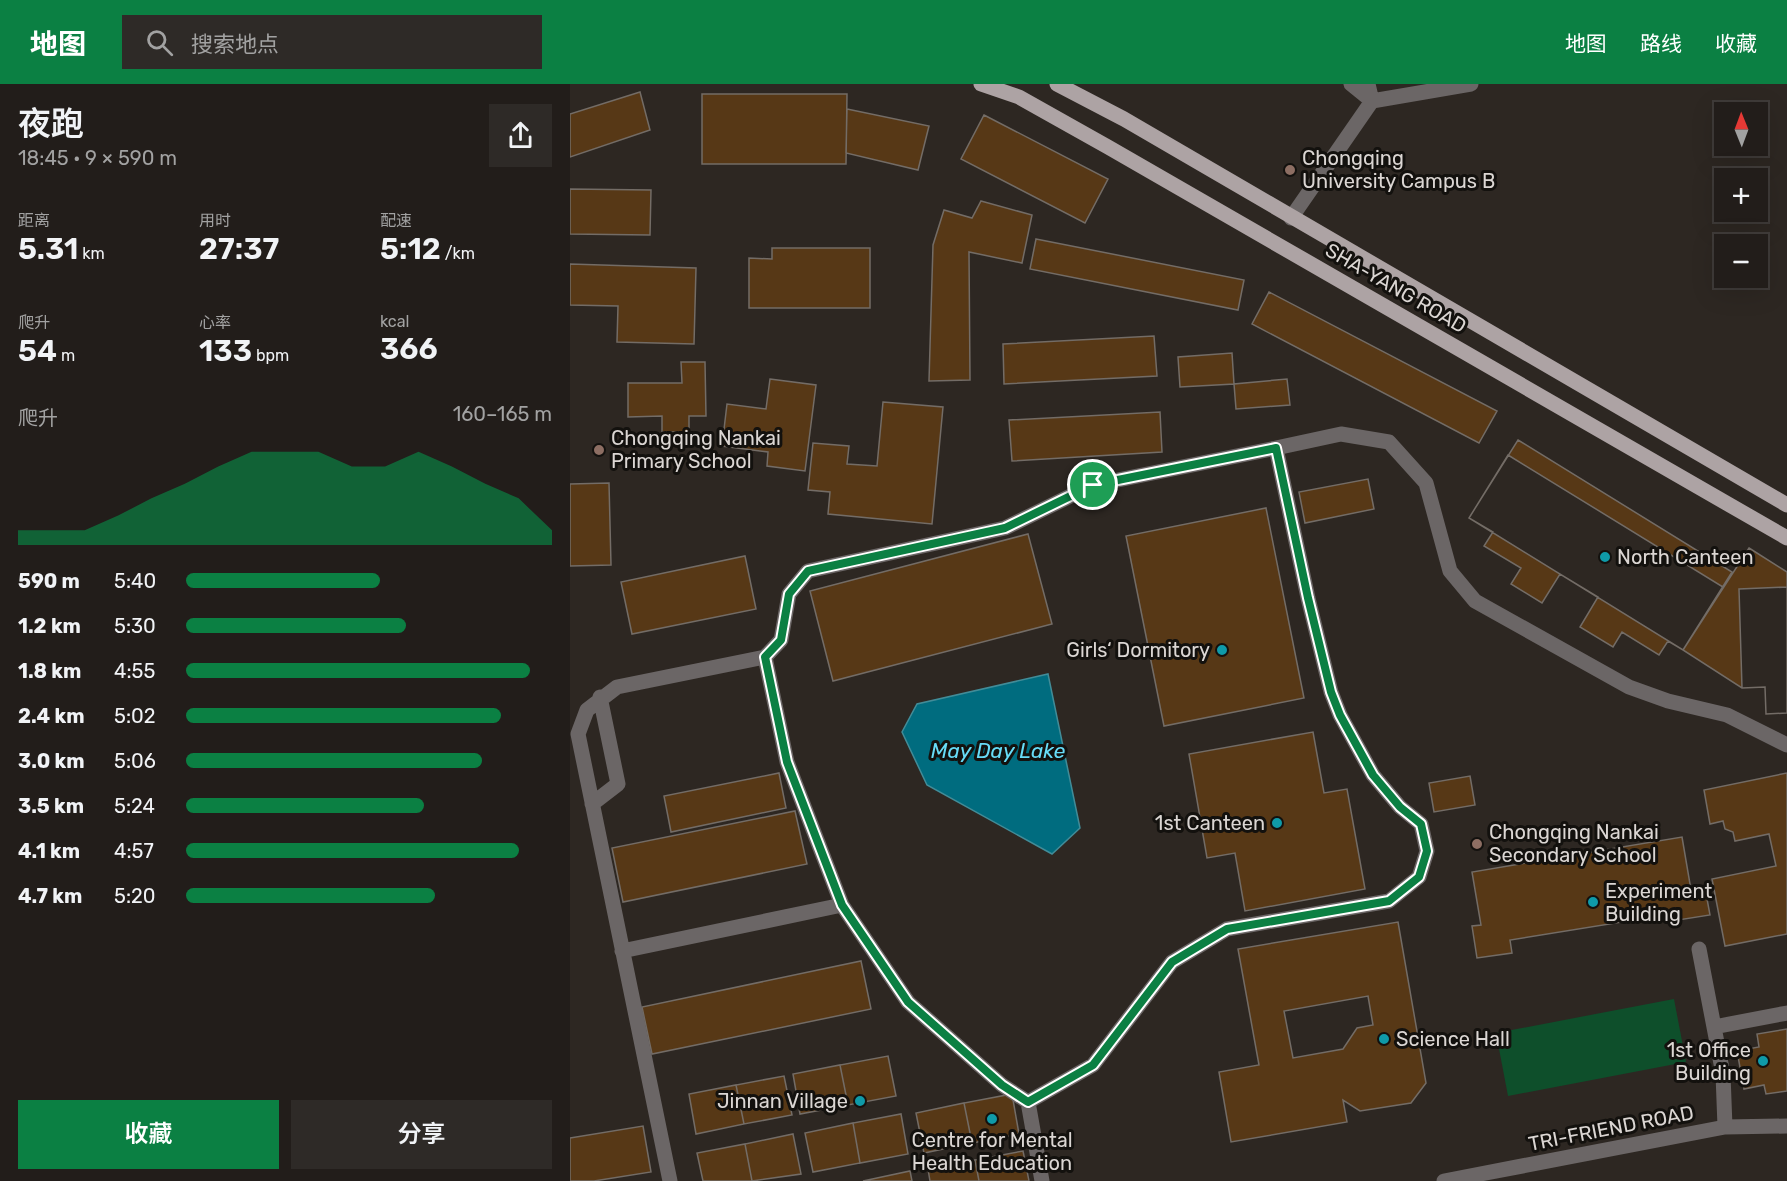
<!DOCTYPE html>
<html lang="zh">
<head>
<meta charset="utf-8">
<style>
	body { margin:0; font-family:Rubik,"Noto Sans SC",sans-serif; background:#2e2a27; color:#f1f3f6; height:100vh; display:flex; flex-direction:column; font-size:22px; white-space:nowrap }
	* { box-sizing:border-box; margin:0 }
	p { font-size:20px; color:#a2a2a2 }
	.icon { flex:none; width:33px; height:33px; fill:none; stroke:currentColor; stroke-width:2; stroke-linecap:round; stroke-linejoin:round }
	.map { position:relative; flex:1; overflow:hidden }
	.side { display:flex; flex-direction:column; background:#221d1a; width:570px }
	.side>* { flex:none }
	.needle { width:39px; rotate:359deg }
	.buttons { position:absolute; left:1144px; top:18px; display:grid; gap:12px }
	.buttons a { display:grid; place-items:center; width:54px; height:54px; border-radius:0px; background:#221d1a; box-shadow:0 6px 24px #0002,0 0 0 2px #3f3b39; font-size:30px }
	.pin { position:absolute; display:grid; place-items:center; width:51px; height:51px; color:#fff; margin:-26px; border:3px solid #fff; border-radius:50%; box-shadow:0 2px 6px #0007 }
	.round { display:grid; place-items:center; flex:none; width:63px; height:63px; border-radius:0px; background:#2e2a27 }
	.summary { display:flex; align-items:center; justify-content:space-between; height:102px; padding:0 18px }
	h1 { font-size:33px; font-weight:600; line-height:45px }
	.figures { display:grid; grid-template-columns:repeat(3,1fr); gap:9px; height:102px; padding:6px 18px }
	.figures div { display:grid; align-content:center }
	.figures b { font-size:30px; font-weight:600 }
	.figures small { font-size:16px; font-weight:400 }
	.figures p { font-size:16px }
	.chart { height:168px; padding:12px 18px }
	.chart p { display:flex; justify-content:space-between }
	.chart svg { width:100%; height:108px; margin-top:6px; fill:#0b8043; opacity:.7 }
	.action { display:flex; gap:12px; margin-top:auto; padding:12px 18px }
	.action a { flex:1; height:69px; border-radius:0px; background:#0b8043; color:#fff; font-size:24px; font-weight:600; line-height:69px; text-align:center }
	.action a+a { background:#2e2a27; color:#f1f3f6 }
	ul { padding:0 18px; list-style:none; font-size:20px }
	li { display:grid; grid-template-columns:96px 72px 1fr; align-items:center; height:45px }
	li i { height:15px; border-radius:8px; background:#0b8043 }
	header { display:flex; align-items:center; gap:36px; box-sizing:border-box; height:84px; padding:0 30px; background:#0b8043; color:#fff }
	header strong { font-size:28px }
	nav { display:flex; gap:33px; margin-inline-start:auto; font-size:21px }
	.search { width:420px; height:54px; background:#2e2a27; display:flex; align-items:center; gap:15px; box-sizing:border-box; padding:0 21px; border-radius:0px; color:#a2a2a2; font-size:22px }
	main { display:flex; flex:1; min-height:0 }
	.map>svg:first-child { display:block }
</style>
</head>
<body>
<header>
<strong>地图</strong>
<div class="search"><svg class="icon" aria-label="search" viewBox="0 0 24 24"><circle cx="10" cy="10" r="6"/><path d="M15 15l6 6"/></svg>搜索地点</div>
<nav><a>地图</a><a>路线</a><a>收藏</a></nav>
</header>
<main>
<section class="side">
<div class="summary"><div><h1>夜跑</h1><p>18:45 · 9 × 590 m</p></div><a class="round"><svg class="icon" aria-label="share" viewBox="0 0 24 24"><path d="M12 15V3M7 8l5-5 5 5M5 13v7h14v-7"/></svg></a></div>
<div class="figures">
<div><p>距离</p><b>5.31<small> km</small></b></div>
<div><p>用时</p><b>27:37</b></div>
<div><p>配速</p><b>5:12<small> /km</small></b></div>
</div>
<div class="figures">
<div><p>爬升</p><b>54<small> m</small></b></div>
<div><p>心率</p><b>133<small> bpm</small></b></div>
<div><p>kcal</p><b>366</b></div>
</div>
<div class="chart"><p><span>爬升</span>160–165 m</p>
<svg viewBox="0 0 160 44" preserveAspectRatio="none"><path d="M0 44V38L10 38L20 38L30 32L40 25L50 19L60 12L70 6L80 6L90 6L100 12L110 12L120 6L130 12L140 19L150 25L160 38V44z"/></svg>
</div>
<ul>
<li><b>590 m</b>5:40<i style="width:53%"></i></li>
<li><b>1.2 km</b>5:30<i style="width:60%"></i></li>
<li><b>1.8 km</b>4:55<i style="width:94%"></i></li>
<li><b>2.4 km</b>5:02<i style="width:86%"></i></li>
<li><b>3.0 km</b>5:06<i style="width:81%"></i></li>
<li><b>3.5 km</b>5:24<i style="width:65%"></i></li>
<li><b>4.1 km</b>4:57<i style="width:91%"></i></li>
<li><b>4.7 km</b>5:20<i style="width:68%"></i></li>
</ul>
<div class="action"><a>收藏</a><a>分享</a></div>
</section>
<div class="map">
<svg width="1217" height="1097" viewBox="0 0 1217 1097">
	<rect width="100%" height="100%" fill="#2d2722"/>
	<!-- green -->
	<path fill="#0e4f2b" d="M1104,915L1116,978L938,1012L926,949Z"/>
	<!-- water -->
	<path fill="#006c7f" stroke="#428c98" stroke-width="1.5" d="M478,590L510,744L482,770L357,701L332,648L347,620Z"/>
	<!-- building -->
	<path fill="#573816" stroke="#736c66" stroke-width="1.5" fill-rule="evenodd" d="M70,8L80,46L0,73V30Z
		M132,10H277L276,80H132Z
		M277,25L359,42L348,86L276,69Z
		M414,31L538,95L515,139L391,75Z
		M0,105L81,106L80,151L0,150Z
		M411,117L462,131L452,179L399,168L400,296L359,297L363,161L374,126L402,134Z
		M466,155L674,196L668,226L460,185Z
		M202,164H300V224H179V174L202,175Z
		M0,180L126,184L124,260L47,258L48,222L0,221Z
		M699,208L927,327L909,359L682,240Z
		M584,252L587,292L434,300L433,260Z
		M662,269L664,300L610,303L608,273Z
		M111,278H135L136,332H119V348H92V332L58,333V299H112Z
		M200,295L246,301L235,387L197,382L198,368L152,362L157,320L196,325Z
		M717,295L720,321L666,325L664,300Z
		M313,318L373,323L362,440L258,430L260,408L238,406L243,359L279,362L277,380L307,382Z
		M590,328L592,368L442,377L439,336Z
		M948,356L1162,488L1113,566L1098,557L1089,571L1052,548L1043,563L1010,543L1028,513L990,490L972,519L941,500L951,484L914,462L923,448L899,434Z
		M938,371L1153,503L1113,566L899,434Z
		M798,395L804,425L735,439L729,408Z
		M39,399L41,481L0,482V400Z
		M696,424L734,614L594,642L556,452Z
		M458,450L482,540L263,597L240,507Z
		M1179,464L1217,488V629L1196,630L1195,603L1172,604L1113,566Z
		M175,472L186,525L62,550L51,498Z
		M1217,503V629L1196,630L1195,603L1172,604L1169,505Z
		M743,648L754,709L777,705L795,805L675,827L665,769L637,774L619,670Z
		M209,689L216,724L101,748L94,712Z
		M1217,689V850L1155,862L1142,795L1206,782L1199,750L1165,757L1163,748L1155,745L1153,737L1140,740L1134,706Z
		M900,692L905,721L864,728L859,699Z
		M225,727L237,780L53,818L42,764Z
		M1112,753L1121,806L1135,804L1140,831L1102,837L1101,830L940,856L942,869L907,874L902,842L911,841L902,788Z
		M828,838L856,999L841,1019L790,1027L773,1016L777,1038L661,1058L649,988L689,981L668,865ZM798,912L803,941L787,944L773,965L723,974L714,927Z
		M291,877L301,925L82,970L72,923Z
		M1217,945V1007L1196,1010L1194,1001L1174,1005L1167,967L1189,963L1187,950Z
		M318,972L326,1012L278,1021L270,981Z
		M270,981L278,1021L230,1030L223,990Z
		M214,992L222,1031L174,1040L166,1001Z
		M166,1001L174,1040L126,1050L119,1010Z
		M442,1010L449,1050L402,1059L394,1019Z
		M394,1019L402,1059L354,1069L346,1029Z
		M331,1030L338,1070L290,1079L283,1039Z
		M283,1039L290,1079L243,1088L235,1049Z
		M73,1042L81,1088L24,1097H0V1054Z
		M223,1050L231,1090L182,1097L175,1060Z
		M175,1060L182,1097H133L127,1069Z
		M453,1067L459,1097H409L405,1076Z
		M405,1076L409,1097H360L358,1085Z
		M340,1087L342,1097H293Z"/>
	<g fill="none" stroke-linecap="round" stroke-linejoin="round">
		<!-- minor -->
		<path stroke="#6b6666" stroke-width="15" d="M781,0L802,17L901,0
			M721,134L802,17L798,0
			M195,573L211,556L219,510L238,487L435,444L523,401L706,364
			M22,720L48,700L30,613
			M1129,865L1153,990L1155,1043
			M52,867L272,821
			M1144,943L1217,929
			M458,1018L523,981L602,878L657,845L819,817L849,793L857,767L851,740L830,723L803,691L770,631L761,608L738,514L706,364L771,350L819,358L856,399L880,487L905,517L1059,603L1098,617L1157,631L1217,661
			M100,1097L8,650L17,626L47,603L195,573L217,678L272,821L338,918L432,1001L458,1018L472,1097
			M874,1097L1155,1043L1217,1042"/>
		<!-- major -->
		<path stroke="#ada3a4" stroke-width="15" d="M411,0L449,13L538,63L1217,454
			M487,0L554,35L1217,421"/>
	</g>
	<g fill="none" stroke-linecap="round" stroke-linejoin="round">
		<defs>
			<path id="route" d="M706,364L738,514L761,608L770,631L803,691L830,723L851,740L857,767L849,793L819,817L657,845L602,878L523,981L458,1018L432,1001L338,918L272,821L217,678L195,573L211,556L219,510L238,487L435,444L523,401Z"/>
		</defs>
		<!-- route casing -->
		<use href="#route" stroke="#fff" stroke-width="12"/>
		<!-- route -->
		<use href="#route" stroke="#0b8043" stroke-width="8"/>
	</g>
	<!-- markers -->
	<g fill="#8d6e63" stroke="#13110e" stroke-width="2">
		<circle cx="720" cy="86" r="6"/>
		<circle cx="29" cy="366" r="6"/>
		<circle cx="907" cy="760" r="6"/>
	</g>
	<g fill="#0f9aa8" stroke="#13110e" stroke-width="2">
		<circle cx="1035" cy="473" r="6"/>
		<circle cx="652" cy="566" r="6"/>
		<circle cx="707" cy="739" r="6"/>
		<circle cx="1023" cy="818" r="6"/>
		<circle cx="814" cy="955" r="6"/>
		<circle cx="1193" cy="977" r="6"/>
		<circle cx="290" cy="1017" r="6"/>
		<circle cx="422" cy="1035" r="6"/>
	</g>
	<g text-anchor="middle" stroke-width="6" stroke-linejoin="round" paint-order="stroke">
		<!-- poi labels -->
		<g font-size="20" fill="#dbd6d3" stroke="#13110e" text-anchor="start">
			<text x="732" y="81">Chongqing<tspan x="732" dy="23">University Campus B</tspan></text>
			<text x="41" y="361">Chongqing Nankai<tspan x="41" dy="23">Primary School</tspan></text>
			<text x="1047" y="480">North Canteen</text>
			<text x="640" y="573" text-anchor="end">Girls‘ Dormitory</text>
			<text x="695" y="746" text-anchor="end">1st Canteen</text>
			<text x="919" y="755">Chongqing Nankai<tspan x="919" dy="23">Secondary School</tspan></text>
			<text x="1035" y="814">Experiment<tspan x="1035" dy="23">Building</tspan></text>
			<text x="826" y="962">Science Hall</text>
			<text x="1181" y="973" text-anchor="end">1st Office<tspan x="1181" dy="23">Building</tspan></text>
			<text x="278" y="1024" text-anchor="end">Jinnan Village</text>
			<text x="422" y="1063" text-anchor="middle">Centre for Mental<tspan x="422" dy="23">Health Education</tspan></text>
		</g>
		<!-- street labels -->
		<g font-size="20" fill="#dbd6d3" stroke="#13110e">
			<text transform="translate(826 204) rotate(30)" y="7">SHA-YANG ROAD</text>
			<text transform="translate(1041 1044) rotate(-11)" y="7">TRI-FRIEND ROAD</text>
		</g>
		<!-- water labels -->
		<g font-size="21" font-style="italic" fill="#67dcf7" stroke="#13110e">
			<text x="428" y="674">May Day Lake</text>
		</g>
	</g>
</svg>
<div class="buttons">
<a><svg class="needle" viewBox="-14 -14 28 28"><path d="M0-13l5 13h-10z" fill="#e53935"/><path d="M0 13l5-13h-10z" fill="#a2a2a2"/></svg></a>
<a>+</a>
<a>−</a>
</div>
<div class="pin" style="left:523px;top:401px;background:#1e9e55"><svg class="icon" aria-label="arrive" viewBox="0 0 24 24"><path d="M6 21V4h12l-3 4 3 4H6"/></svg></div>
</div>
</main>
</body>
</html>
